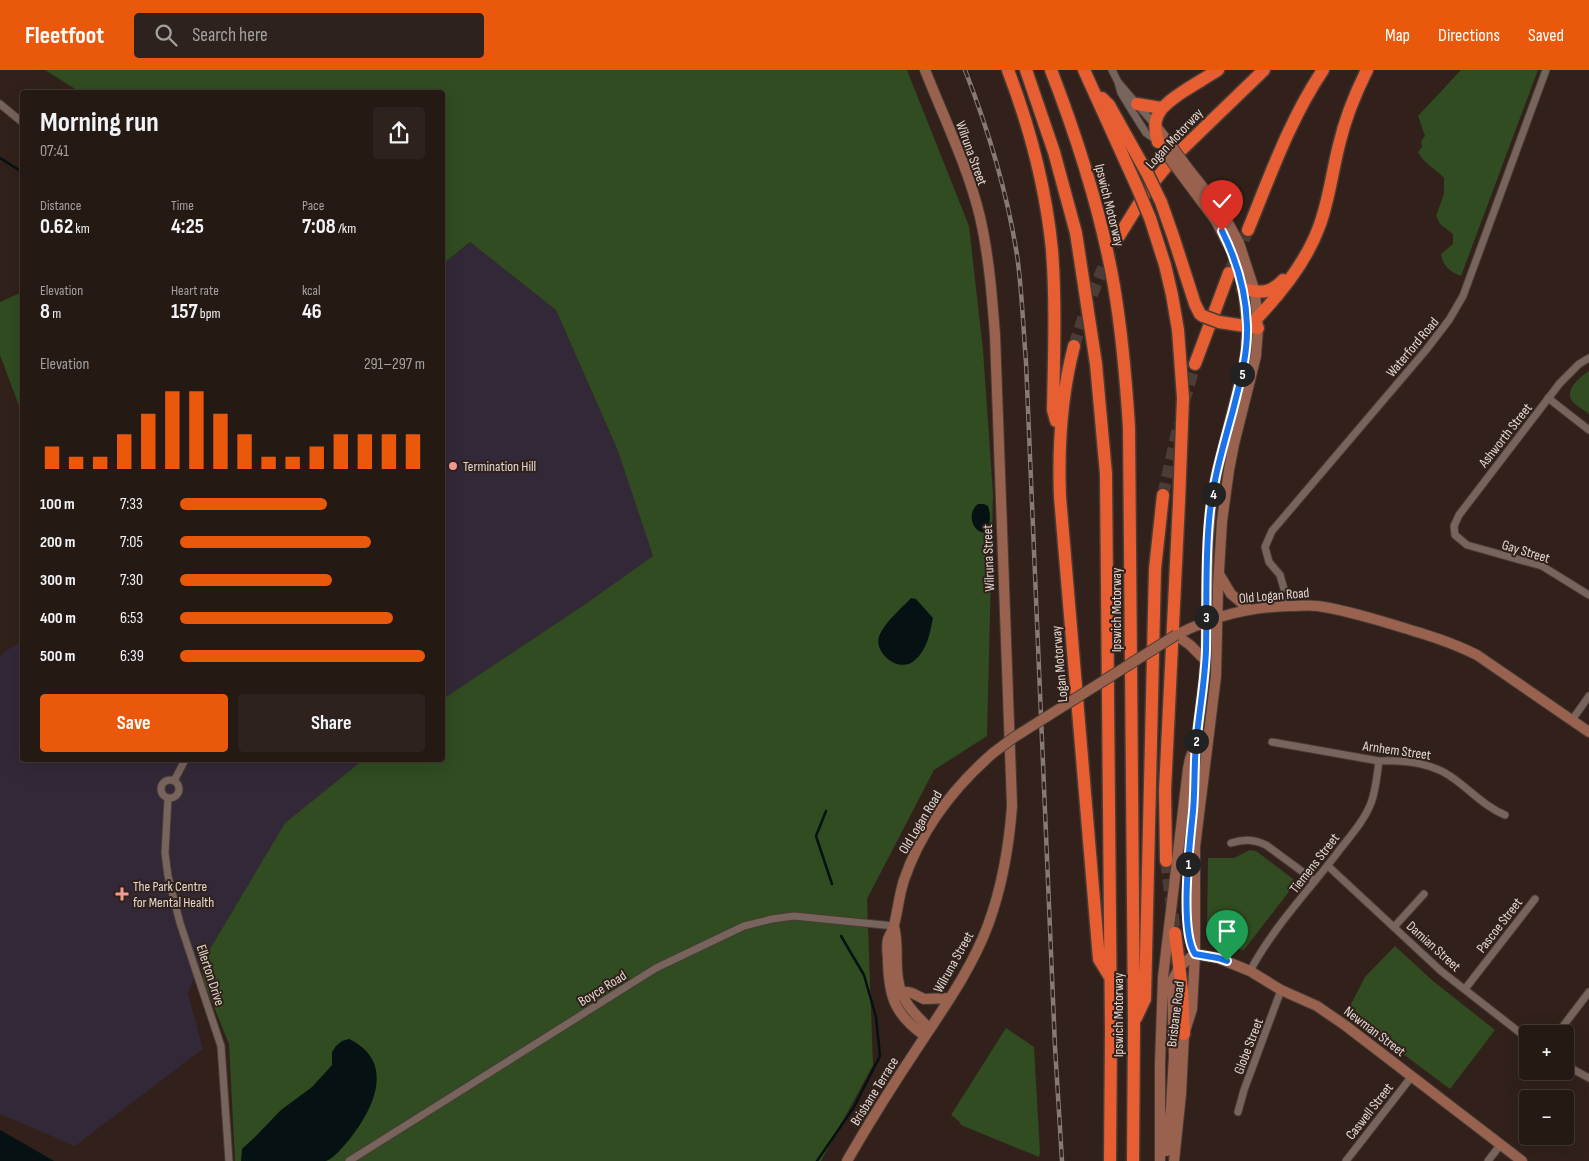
<!DOCTYPE html>
<html lang="en">
<head>
<meta charset="utf-8">
<style>
	body { margin:0; font-family:"Sofia Sans Condensed",sans-serif; background:#2d221d; color:#f1f3f6; height:100vh; display:flex; flex-direction:column; font-size:19px; white-space:nowrap }
	* { box-sizing:border-box; margin:0 }
	p { font-size:16px; color:#a3a0a0 }
	.icon { flex:none; width:28px; height:28px; fill:none; stroke:currentColor; stroke-width:2; stroke-linecap:round; stroke-linejoin:round }
	.map { position:relative; flex:1; overflow:hidden }
	.side { position:absolute; left:20px; top:20px; width:425px; height:672px; display:flex; flex-direction:column; background:#251914; border-radius:5px; box-shadow:0 5px 20px #0002,0 0 0 1px #423834 }
	.side>* { flex:none }
	.controls { position:absolute; left:1519px; top:955px; display:grid; gap:10px }
	.controls a { display:grid; place-items:center; width:55px; height:55px; border-radius:5px; background:#251914; box-shadow:0 5px 20px #0002,0 0 0 1px #423834; font-size:25px }
	.pin { position:absolute; display:grid; place-items:center; width:42px; height:42px; color:#fff; margin:-51px -21px; border-radius:50% 50% 50% 0; rotate:-45deg; box-shadow:0 0 5px #0007 }
	.pin .icon { rotate:45deg }
	.km { position:absolute; width:25px; height:25px; margin:-12px; border-radius:50%; background:#222; color:#fff; font-size:14px; line-height:25px; text-align:center }
	.round { display:grid; place-items:center; flex:none; width:52px; height:52px; border-radius:5px; background:#2d221d }
	.overview { display:flex; align-items:center; justify-content:space-between; height:85px; padding:0 20px }
	h1 { font-size:28px; font-weight:700; line-height:38px }
	.stats { display:grid; grid-template-columns:repeat(3,1fr); gap:8px; height:85px; padding:5px 20px }
	.stats div { display:grid; align-content:center }
	.stats b { font-size:21px; font-weight:700 }
	.stats small { font-size:14px; font-weight:400 }
	.stats p { font-size:14px }
	.chart { height:140px; padding:10px 20px }
	.chart p { display:flex; justify-content:space-between }
	.chart svg { width:100%; height:90px; margin-top:5px; stroke:#ea580c; stroke-width:6 }
	.cta { display:flex; gap:10px; margin-top:auto; padding:10px 20px }
	.cta a { flex:1; height:58px; border-radius:5px; background:#ea580c; color:#fff; font-size:20px; font-weight:700; line-height:58px; text-align:center }
	.cta a+a { background:#2d221d; color:#f1f3f6 }
	ul { padding:0 20px; list-style:none; font-size:16px }
	li { display:grid; grid-template-columns:80px 60px 1fr; align-items:center; height:38px }
	li i { height:12px; border-radius:6px; background:#ea580c }
	header { display:flex; align-items:center; gap:30px; box-sizing:border-box; height:70px; padding:0 25px; background:#ea580c; color:#fff }
	header strong { font-size:24px }
	nav { display:flex; gap:28px; margin-inline-start:auto; font-size:18px }
	.search { width:350px; height:45px; background:#2d221d; display:flex; align-items:center; gap:12px; box-sizing:border-box; padding:0 18px; border-radius:5px; color:#a3a0a0; font-size:19px }
	.map>svg:first-child { display:block }
</style>
</head>
<body>
<header>
<strong>Fleetfoot</strong>
<div class="search"><svg class="icon" aria-label="search" viewBox="0 0 24 24"><circle cx="10" cy="10" r="6"/><path d="M15 15l6 6"/></svg>Search here</div>
<nav><a>Map</a><a>Directions</a><a>Saved</a></nav>
</header>
<div class="map">
<svg width="1589" height="1091" viewBox="0 0 1589 1091">
	<rect width="100%" height="100%" fill="#31211a"/>
	<!-- medical -->
	<path fill="#332837" d="M470,172L556,240L618,381L653,486L584,535L443,629V194Z
		M22,571V690H363L285,753L201,894L188,923L203,979L75,1076L0,1044V588L4,582Z"/>
	<!-- green -->
	<path fill="#304c20" d="M45,0H907L969,156L983,280L993,424L987,666L934,700L867,829L873,995L821,1091H235L229,974L204,912L201,894L285,753L363,690H442L443,629L584,535L653,486L618,381L556,240L470,172L443,194L442,22H80Z
		M1461,0H1538L1461,206C1450,202 1443,196 1441,184L1453,174V164L1440,154L1436,146L1444,124V108C1435,98 1424,94 1418,82L1422,77L1421,71L1425,66L1418,46Z
		M22,222V344L0,285V232Z
		M1589,301V344C1584,340 1576,336 1572,331C1564,320 1581,306 1589,301Z
		M1250,780L1256,781L1293,809L1294,815L1244,880C1231,878 1214,871 1207,859L1208,788H1234Z
		M1395,876L1433,911L1495,960L1450,1019L1347,942L1365,907Z
		M1006,958L1034,977L1040,1083L1039,1087L961,1055L959,1051L951,1045Z"/>
	<!-- water -->
	<path fill="#051113" d="M978,434H984L988,436C991,445 991,454 985,463C971,462 967,442 978,434Z
		M911,528L916,529L933,548C930,563 927,580 915,590C900,605 871,582 880,564C887,550 901,539 911,528Z
		M349,969C397,992 373,1040 349,1070C343,1076 335,1088 326,1091C320,1091 310,1091 303,1091C283,1091 262,1091 241,1091L242,1079L255,1067L281,1040L312,1017L324,1004L332,995V982L336,976L342,971Z
		M0,1060L54,1091H0Z"/>
	<g fill="none" stroke-linecap="round" stroke-linejoin="round">
		<!-- stream -->
		<path stroke="#051113" stroke-width="2.5" d="M0,88L22,102
			M826,741L816,766L832,814
			M817,1091L854,1037L880,986L876,947L864,905L841,866"/>
		<!-- highway-tunnel -->
		<path stroke="#4b3c36" stroke-width="12" stroke-dasharray="12 6" stroke-linecap="butt" d="M1229,203L1248,160
			M1074,276C1086,238 1100,201 1119,166
			M1184,332L1195,294
			M1163,425L1179,354
			M1166,791L1175,863"/>
		<defs>
			<path id="street" d="M1112,0L1118,12L1121,23L1132,41L1146,63L1156,70
				M1118,12L1155,55
				M0,34L22,52
				M1589,288L1579,294L1560,313L1459,445L1454,456L1455,465L1467,475L1542,496L1589,525
				M1548,328L1589,360
				M1285,536L1284,519L1280,505L1269,492L1265,477L1272,461L1426,280L1449,250L1463,226L1546,0
				M1572,650L1589,626
				M1272,672L1379,691C1407,690 1435,693 1457,711C1473,723 1486,737 1505,745
				M161 719a9 9 0 1 1 18 0a9 9 0 1 1-18 0Z
				M174,711L185,690
				M168,728L165,783L168,806L180,853L221,976L229,1091
				M1231,773C1244,769 1253,769 1266,775L1315,811
				M1328,796L1441,901L1528,969
				M1394,857L1424,824
				M1250,901C1273,857 1312,817 1341,778C1352,764 1365,749 1371,733C1376,720 1377,705 1379,691
				M1465,919L1535,829
				M1557,964L1589,922
				M1565,995L1589,1008
				M1238,1042L1244,1020L1281,920
				M349,1091L656,898L744,856L772,849L794,846L894,856
				M1346,1091L1412,1006
				M1488,1091L1501,1074"/>
			<path id="secondary" d="M1155,55L1170,74
				M1219,504L1231,524L1249,539
				M1176,565C1214,546 1248,537 1290,536C1299,536 1308,535 1317,536C1342,539 1366,547 1391,554C1421,563 1449,571 1477,585L1589,662
				M1176,565L1190,575L1205,590
				M1194,732L1195,694
				M894,856C898,872 896,884 897,899C898,927 910,940 930,959
				M1195,884L1218,888L1250,901L1281,920L1317,936L1346,956L1522,1091
				M900,920L912,923L924,929L950,928
				M925,966C895,945 889,927 888,892C888,884 886,876 888,869C890,864 893,860 894,855C898,840 899,825 904,810C921,760 953,718 993,683
				M1166,1081L1171,1037L1174,986L1172,911L1180,896L1195,884
				M847,1091C870,1051 894,1013 920,974C945,936 972,898 988,855C1002,817 1009,777 1012,736L995,265C992,226 989,186 980,147C968,97 944,48 925,0
				M1160,1091V994L1163,907L1188,699L1190,689L1196,674L1204,610L1206,578L1208,473L1211,435L1216,406L1242,303L1246,281L1247,256L1243,219L1234,186L1216,151L1181,104
				M1174,1091L1181,1024L1184,964L1192,939L1195,884V777L1216,606L1218,517L1222,451L1229,400L1234,374L1256,286L1258,258L1255,222L1239,173L1221,140L1187,97"/>
			<path id="highway" d="M1008,0C1030,58 1046,119 1052,180C1056,233 1054,286 1053,340L1056,351
				M1026,0L1054,82L1076,163L1096,294L1106,404L1111,961L1110,1091
				M1051,0C1078,70 1101,142 1114,216C1122,263 1126,310 1129,357L1134,952L1133,1091
				M1084,0L1137,117
				M1102,28L1109,35L1147,103
				M1137,34L1161,38
				M1158,72C1149,45 1163,35 1184,21C1195,14 1207,7 1218,0
				M1161,132L1173,166L1195,234L1200,244L1203,246
				M1150,148L1165,195L1172,225L1178,260L1183,328L1179,432L1165,720L1166,791
				M1248,160C1270,106 1290,49 1323,0
				M1119,166L1148,119L1175,86L1264,0
				M1243,219C1261,223 1270,224 1283,210
				M1257,248C1283,221 1306,192 1319,157C1329,131 1332,102 1339,75C1345,49 1355,24 1367,0
				M1219,252L1258,258
				M1074,276C1061,326 1058,375 1060,427L1099,889L1110,907
				M1195,294L1229,203
				M1175,863L1182,919L1184,964
				M1136,948L1145,929L1155,499L1163,425"/>
		</defs>
		<!-- street casing -->
		<use href="#street" stroke="#483b36" stroke-width="9"/>
		<!-- secondary casing -->
		<use href="#secondary" stroke="#483b36" stroke-width="12"/>
		<!-- highway casing -->
		<use href="#highway" stroke="#483b36" stroke-width="15"/>
		<!-- street -->
		<use href="#street" stroke="#77645c" stroke-width="7"/>
		<!-- secondary -->
		<use href="#secondary" stroke="#98624f" stroke-width="10"/>
		<!-- highway -->
		<use href="#highway" stroke="#e65e32" stroke-width="12"/>
		<defs>
			<path id="rail" d="M965,0C988,59 1007,122 1017,185C1022,220 1023,256 1026,292L1055,977L1062,1091"/>
		</defs>
		<!-- rail casing -->
		<use href="#rail" stroke="#877a74" stroke-width="4.5"/>
		<!-- rail -->
		<use href="#rail" stroke="#31211a" stroke-width="2.5" stroke-dasharray="8" stroke-linecap="butt"/>
		<defs>
			<path id="secondary-bridge" d="M1170,74L1187,97
				M1164,81L1181,104
				M993,683L1013,668L1176,565"/>
			<path id="highway-bridge" d="M1147,103L1161,132
				M1137,117L1150,148
				M1203,246L1219,252"/>
		</defs>
		<!-- secondary-bridge casing -->
		<use href="#secondary-bridge" stroke="#483b36" stroke-width="12" stroke-linecap="butt"/>
		<!-- highway-bridge casing -->
		<use href="#highway-bridge" stroke="#483b36" stroke-width="15" stroke-linecap="butt"/>
		<!-- secondary-bridge -->
		<use href="#secondary-bridge" stroke="#98624f" stroke-width="10"/>
		<!-- highway-bridge -->
		<use href="#highway-bridge" stroke="#e65e32" stroke-width="12"/>
	</g>
	<g fill="none" stroke-linecap="round" stroke-linejoin="round">
		<defs>
			<path id="route" d="M1222,161C1237,191 1246,221 1247,255C1248,284 1240,312 1233,340C1223,377 1212,413 1209,451C1205,494 1207,537 1206,580C1205,611 1199,642 1196,674C1194,696 1195,719 1193,741C1190,772 1179,859 1195,884L1218,888L1227,891"/>
		</defs>
		<!-- route casing -->
		<use href="#route" stroke="#fff" stroke-width="10"/>
		<!-- route -->
		<use href="#route" stroke="#1a73e8" stroke-width="6"/>
	</g>
	<!-- markers -->
	<g fill="#f59c92" stroke="#31211a" stroke-width="2">
		<circle cx="453" cy="396" r="5"/>
		<path d="M119.5 816.5h5v5h5v5h-5v5h-5v-5h-5v-5h5z"/>
	</g>
	<g text-anchor="middle" stroke-width="4" stroke-linejoin="round" paint-order="stroke">
		<!-- street labels -->
		<g font-size="14" fill="#e1d7d2" stroke="#31211a">
			<text transform="translate(1174 68) rotate(-47)" y="5">Logan Motorway</text>
			<text transform="translate(972 83) rotate(70)" y="5">Wilruna Street</text>
			<text transform="translate(1110 135) rotate(76)" y="5">Ipswich Motorway</text>
			<text transform="translate(1412 277) rotate(-50)" y="5">Waterford Road</text>
			<text transform="translate(1505 365) rotate(-52)" y="5">Ashworth Street</text>
			<text transform="translate(1526 481) rotate(17)" y="5">Gay Street</text>
			<text transform="translate(988 488) rotate(-92)" y="5">Wilruna Street</text>
			<text transform="translate(1274 525) rotate(-5)" y="5">Old Logan Road</text>
			<text transform="translate(1116 540) rotate(-90)" y="5">Ipswich Motorway</text>
			<text transform="translate(1059 594) rotate(-95)" y="5">Logan Motorway</text>
			<text transform="translate(1397 680) rotate(8)" y="5">Arnhem Street</text>
			<text transform="translate(920 752) rotate(-59)" y="5">Old Logan Road</text>
			<text transform="translate(1314 793) rotate(-52)" y="5">Tiemens Street</text>
			<text transform="translate(1499 855) rotate(-52)" y="5">Pascoe Street</text>
			<text transform="translate(1434 876) rotate(42)" y="5">Damian Street</text>
			<text transform="translate(953 892) rotate(-61)" y="5">Wilruna Street</text>
			<text transform="translate(211 905) rotate(72)" y="5">Ellerton Drive</text>
			<text transform="translate(602 918) rotate(-32)" y="5">Boyce Road</text>
			<text transform="translate(1175 944) rotate(-83)" y="5">Brisbane Road</text>
			<text transform="translate(1118 945) rotate(-90)" y="5">Ipswich Motorway</text>
			<text transform="translate(1375 961) rotate(37)" y="5">Newman Street</text>
			<text transform="translate(1248 976) rotate(-69)" y="5">Globe Street</text>
			<text transform="translate(874 1021) rotate(-58)" y="5">Brisbane Terrace</text>
			<text transform="translate(1369 1041) rotate(-52)" y="5">Caswell Street</text>
		</g>
		<!-- poi labels -->
		<g font-size="14" fill="#e1d7d2" stroke="#31211a" text-anchor="start">
			<text x="463" y="401">Termination Hill</text>
			<text x="133" y="821">The Park Centre<tspan x="133" dy="16">for Mental Health</tspan></text>
		</g>
	</g>
</svg>
<div class="controls">
<a>+</a>
<a>−</a>
</div>
<div class="pin" style="left:1227px;top:891px;background:#1e9e55"><svg class="icon" aria-label="arrive" viewBox="0 0 24 24"><path d="M6 21V4h12l-3 4 3 4H6"/></svg></div>
<div class="pin" style="left:1222px;top:161px;background:#d93025"><svg class="icon" aria-label="check" viewBox="0 0 24 24"><path d="M5 12l5 5 9-10"/></svg></div>
<b class="km" style="left:1188px;top:794px">1</b>
<b class="km" style="left:1196px;top:671px">2</b>
<b class="km" style="left:1206px;top:547px">3</b>
<b class="km" style="left:1213px;top:424px">4</b>
<b class="km" style="left:1242px;top:304px">5</b>
<section class="side">
<div class="overview"><div><h1>Morning run</h1><p>07:41</p></div><a class="round"><svg class="icon" aria-label="share" viewBox="0 0 24 24"><path d="M12 15V3M7 8l5-5 5 5M5 13v7h14v-7"/></svg></a></div>
<div class="stats">
<div><p>Distance</p><b>0.62<small> km</small></b></div>
<div><p>Time</p><b>4:25</b></div>
<div><p>Pace</p><b>7:08<small> /km</small></b></div>
</div>
<div class="stats">
<div><p>Elevation</p><b>8<small> m</small></b></div>
<div><p>Heart rate</p><b>157<small> bpm</small></b></div>
<div><p>kcal</p><b>46</b></div>
</div>
<div class="chart"><p><span>Elevation</span>291–297 m</p>
<svg viewBox="0 0 160 44" preserveAspectRatio="none"><path d="M5 44V33M15 44V38M25 44V38M35 44V27M45 44V17M55 44V6M65 44V6M75 44V17M85 44V27M95 44V38M105 44V38M115 44V33M125 44V27M135 44V27M145 44V27M155 44V27"/></svg>
</div>
<ul>
<li><b>100 m</b>7:33<i style="width:60%"></i></li>
<li><b>200 m</b>7:05<i style="width:78%"></i></li>
<li><b>300 m</b>7:30<i style="width:62%"></i></li>
<li><b>400 m</b>6:53<i style="width:87%"></i></li>
<li><b>500 m</b>6:39<i style="width:100%"></i></li>
</ul>
<div class="cta"><a>Save</a><a>Share</a></div>
</section>
</div>
</body>
</html>
